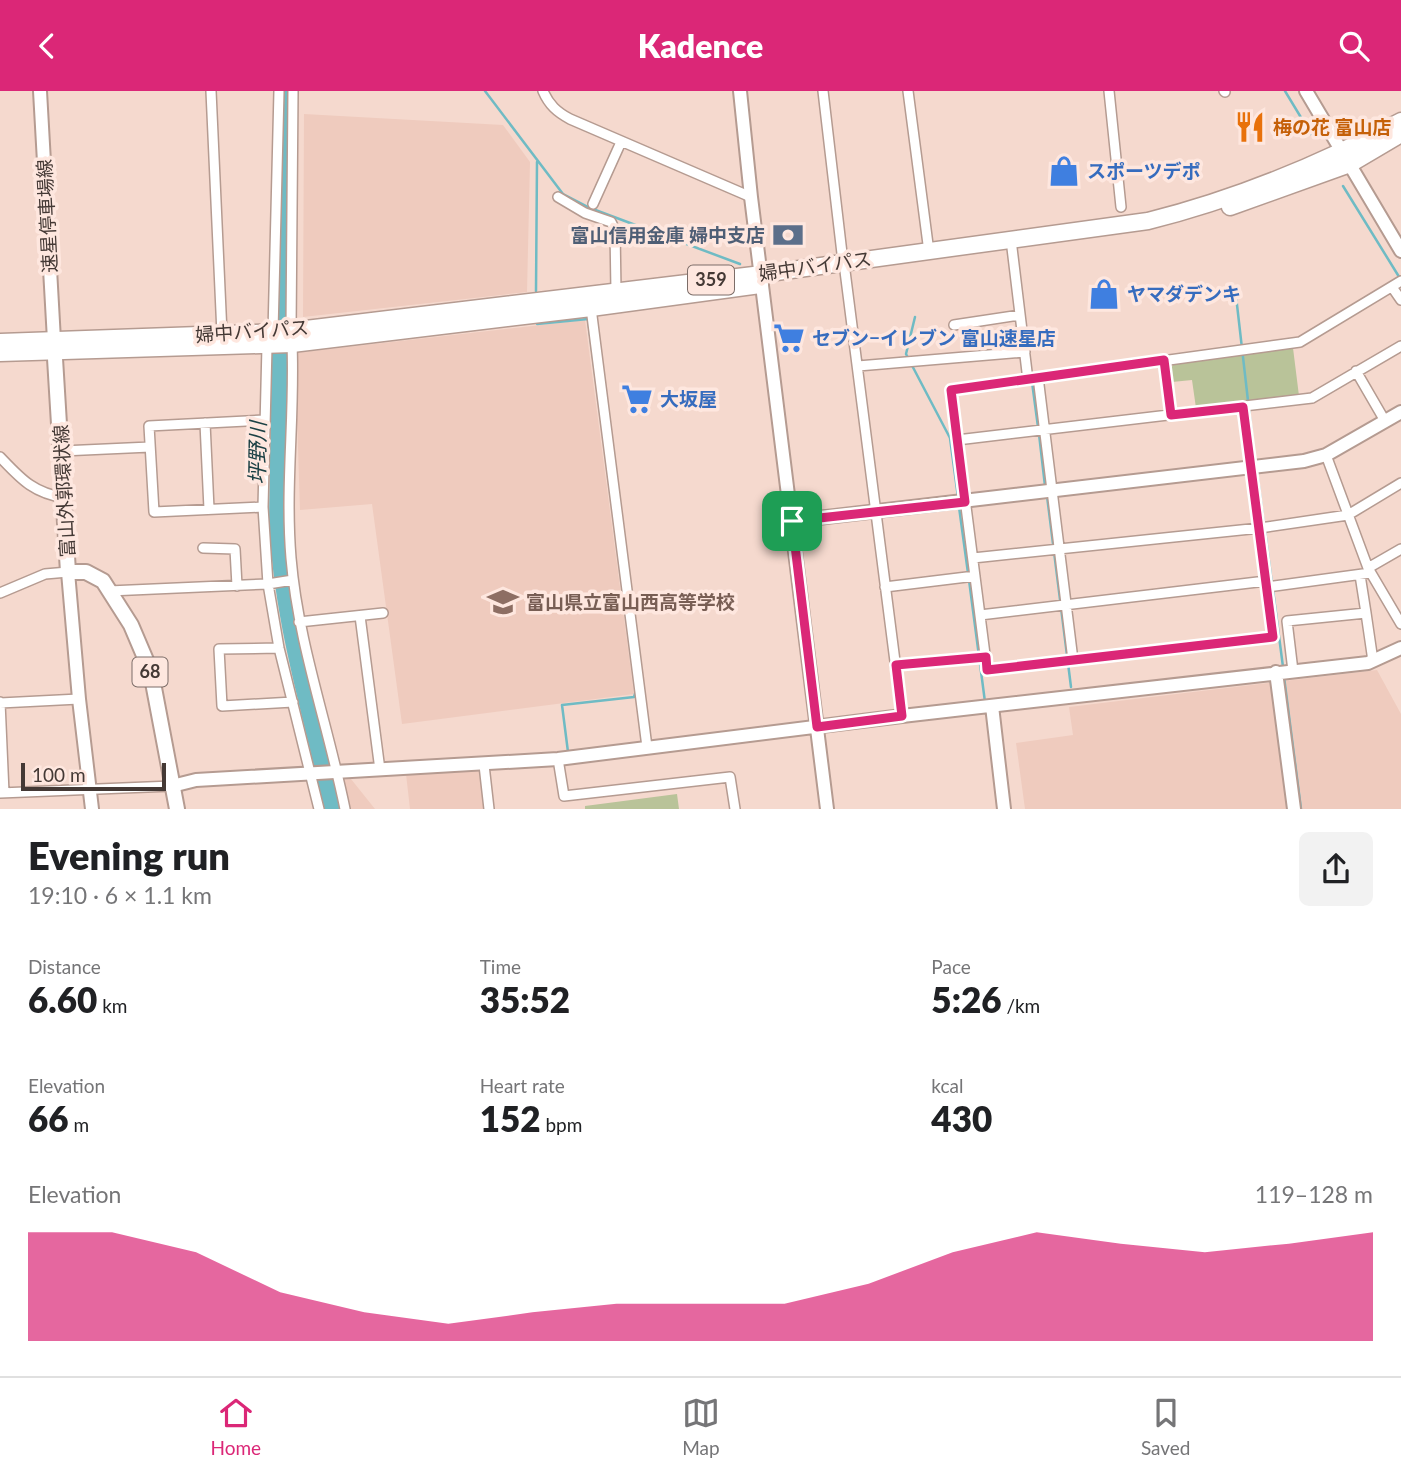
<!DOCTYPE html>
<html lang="en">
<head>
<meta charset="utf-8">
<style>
	body { margin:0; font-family:Lato,"Noto Sans JP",sans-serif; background:#f2f2f2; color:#202124; height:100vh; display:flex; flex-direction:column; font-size:26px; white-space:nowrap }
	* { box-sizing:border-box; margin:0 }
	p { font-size:23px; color:#757577 }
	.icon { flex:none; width:38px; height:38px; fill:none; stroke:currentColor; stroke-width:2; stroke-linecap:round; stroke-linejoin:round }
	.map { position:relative; height:718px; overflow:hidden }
	.side { display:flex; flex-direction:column; background:#fff; flex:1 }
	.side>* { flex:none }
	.scale { position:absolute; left:21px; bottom:18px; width:145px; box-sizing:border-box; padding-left:7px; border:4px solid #443935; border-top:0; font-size:19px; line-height:24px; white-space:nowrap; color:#443935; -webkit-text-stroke:5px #fee7df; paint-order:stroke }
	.pin { position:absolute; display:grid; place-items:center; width:60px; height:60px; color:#fff; margin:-30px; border-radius:14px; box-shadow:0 4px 10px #0006 }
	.round { display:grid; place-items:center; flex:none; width:74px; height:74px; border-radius:10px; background:#f2f2f2 }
	.overview { display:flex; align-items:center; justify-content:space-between; height:119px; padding:0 28px }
	h1 { font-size:38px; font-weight:800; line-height:52px }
	.metrics { display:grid; grid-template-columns:repeat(3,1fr); gap:10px; height:119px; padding:7px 28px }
	.metrics div { display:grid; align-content:center }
	.metrics b { font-size:35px; font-weight:800 }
	.metrics small { font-size:19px; font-weight:400 }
	.metrics p { font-size:19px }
	.chart { height:196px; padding:14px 28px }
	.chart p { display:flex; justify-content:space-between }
	.chart svg { width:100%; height:126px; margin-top:7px; fill:#db2777; opacity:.7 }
	header { display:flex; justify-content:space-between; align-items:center; height:91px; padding:0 28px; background:#db2777; color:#fff; font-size:32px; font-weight:800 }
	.tab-bar { display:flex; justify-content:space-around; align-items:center; height:98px; border-top:2px solid #e0e0e0; background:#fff; font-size:19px; color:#757577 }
	.tab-bar a { display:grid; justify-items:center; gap:4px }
	.tab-bar .on { color:#db2777 }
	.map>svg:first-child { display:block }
</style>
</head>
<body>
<header><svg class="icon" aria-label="back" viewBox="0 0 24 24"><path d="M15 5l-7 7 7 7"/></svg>Kadence<svg class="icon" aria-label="search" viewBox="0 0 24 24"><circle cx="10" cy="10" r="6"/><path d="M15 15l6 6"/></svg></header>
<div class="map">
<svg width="1401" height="718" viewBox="0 0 1401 718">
	<rect width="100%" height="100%" fill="#f5d9ce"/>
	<!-- built -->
	<path fill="#efcbbe" d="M304,23L503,34L530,71L527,201L303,226Z
		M585,229L634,603L402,633L372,413L300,419L295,262Z
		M1377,579L1401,623V718H1025L1016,652L1073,644L1069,616Z
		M482,678L487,718H410L406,683Z
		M351,688L375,718H347L341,689Z"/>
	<!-- green -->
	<path fill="#b9c399" d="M1293,257L1299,305L1196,317L1192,289L1172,291L1170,279L1174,272Z
		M677,703L679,718H585V715Z"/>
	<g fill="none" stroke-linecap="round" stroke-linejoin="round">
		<!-- stream -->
		<path stroke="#6fbbc4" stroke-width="2.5" d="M485,0L563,103L590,117L740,173
			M1285,0L1311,43
			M1343,95L1401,189
			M536,200L537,71
			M1236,205L1255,371
			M915,226L906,263L950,347L958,406
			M537,233L588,228L609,389
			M1032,291L1038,336
			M1039,343L1045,395
			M1257,381L1264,434
			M1047,405L1071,596
			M959,416L968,482
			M1265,440L1272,493
			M969,489L985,611
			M1273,499L1283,576
			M1284,586L1301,718
			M568,661L562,614L634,606L636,600"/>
		<!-- river -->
		<path stroke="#6fbbc4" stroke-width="18" d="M285,0L278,429C282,527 312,622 333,718"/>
		<defs>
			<path id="street" d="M211,0L222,243
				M543,0C549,14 557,21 570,28L751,106
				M823,0L843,171
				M908,0L929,161
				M1109,0L1121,116
				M1224,0L1225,1
				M558,106L585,122L611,131L615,139L616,200
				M593,113L621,51
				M1012,157L1027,281
				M845,180L902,625
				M1392,196L1401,209
				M591,217L647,656
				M954,234L1020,224
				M291,239L293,0
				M273,241L279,0
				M292,253C295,324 285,395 291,467C298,552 328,634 345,718
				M267,255L263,416L268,493L279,557L319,718
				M1164,269L1171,324
				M858,275L1025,261
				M1356,280L1385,330
				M1038,286L1073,569
				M1243,316L1273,546L987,579L951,299L1300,251L1401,190
				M205,332L209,418
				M957,349L1312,307L1401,255
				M62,360L150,356
				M1326,364L1368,477L1401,533
				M0,366C21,388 33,402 65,407
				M263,416L154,421L149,335L264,329
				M203,457L235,458L237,495
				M973,467L1260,437L1348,424L1401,392
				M1368,477L1401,458
				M1360,484L1366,522
				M885,496L975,485
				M1267,496L1370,482
				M109,500L268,493L293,489
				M0,502L45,483L68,481
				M980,524L1266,490
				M360,525L380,679
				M299,531L383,522
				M279,557L219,558L222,615L293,611
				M896,574L986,566
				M1293,580L1287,530L1366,522L1373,570
				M0,611L4,702
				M0,612L79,608
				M558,668L564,705L730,686L735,718
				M484,674L489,718
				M0,702L172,695"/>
			<path id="secondary" d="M40,0L54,249
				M740,0L751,106L827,718
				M1306,0L1401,160
				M792,430L1304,370L1326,364L1401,321
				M68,481L79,608L92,718
				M1276,581L1294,718
				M992,615L1004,718
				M172,695L196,689L558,668L902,625L1368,572L1401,557"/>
			<path id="primary" d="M54,251L68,481H86L103,490L131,534L151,581L177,718"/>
			<path id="highway" d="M1230,116L1350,73L1401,43
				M0,251L281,241L762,183L1148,130C1236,108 1321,73 1401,30
				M0,262L292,253L591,217L760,194"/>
		</defs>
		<!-- street casing -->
		<use href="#street" stroke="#b59b91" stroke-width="12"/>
		<!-- secondary casing -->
		<use href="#secondary" stroke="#b59b91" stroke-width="16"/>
		<!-- primary casing -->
		<use href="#primary" stroke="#b59b91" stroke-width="18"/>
		<!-- highway casing -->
		<use href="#highway" stroke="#b59b91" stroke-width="19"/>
		<!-- street -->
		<use href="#street" stroke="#fff" stroke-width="9"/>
		<!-- secondary -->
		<use href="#secondary" stroke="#fff" stroke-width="12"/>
		<!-- primary -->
		<use href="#primary" stroke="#fff" stroke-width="14"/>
		<!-- highway -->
		<use href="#highway" stroke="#fff" stroke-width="16"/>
	</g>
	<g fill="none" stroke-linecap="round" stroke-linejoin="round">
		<defs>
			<path id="route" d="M1164,269L1171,324L1243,316L1273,546L987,579L986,566L896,574L902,625L817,636L792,430L965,411L951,299Z"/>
		</defs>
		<!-- route casing -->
		<use href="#route" stroke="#fff" stroke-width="14"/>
		<!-- route -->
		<use href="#route" stroke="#db2777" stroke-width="9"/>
	</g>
	<!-- icons -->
	<defs>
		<symbol id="restaurant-bare" viewBox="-9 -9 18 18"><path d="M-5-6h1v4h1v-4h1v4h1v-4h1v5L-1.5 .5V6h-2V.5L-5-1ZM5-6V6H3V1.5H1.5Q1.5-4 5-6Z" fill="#e8710a" stroke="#fee7df" stroke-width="2.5" paint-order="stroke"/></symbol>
		<symbol id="shop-bare" viewBox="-9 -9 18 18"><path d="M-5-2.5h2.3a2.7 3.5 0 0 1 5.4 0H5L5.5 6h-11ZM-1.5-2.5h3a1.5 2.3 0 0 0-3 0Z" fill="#3f7fe0" stroke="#fee7df" stroke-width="2.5" paint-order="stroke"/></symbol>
		<symbol id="bank-bare" viewBox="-9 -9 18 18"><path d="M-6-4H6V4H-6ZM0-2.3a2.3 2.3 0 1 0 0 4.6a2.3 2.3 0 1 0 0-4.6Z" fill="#5c6f8a" stroke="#fee7df" stroke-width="2.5" paint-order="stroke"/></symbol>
		<symbol id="supermarket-bare" viewBox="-9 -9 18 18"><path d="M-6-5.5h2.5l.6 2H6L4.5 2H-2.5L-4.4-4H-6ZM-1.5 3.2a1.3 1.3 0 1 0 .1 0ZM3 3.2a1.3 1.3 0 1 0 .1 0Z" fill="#3f7fe0" stroke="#fee7df" stroke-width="2.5" paint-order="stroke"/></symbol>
		<symbol id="school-bare" viewBox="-9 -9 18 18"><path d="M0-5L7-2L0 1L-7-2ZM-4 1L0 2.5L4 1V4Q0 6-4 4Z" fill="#8d6e63" stroke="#fee7df" stroke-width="2.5" paint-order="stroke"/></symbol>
	</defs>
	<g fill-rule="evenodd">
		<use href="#restaurant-bare" x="1228" y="14" width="44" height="44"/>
		<use href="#shop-bare" x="1042" y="58" width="44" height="44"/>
		<use href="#bank-bare" x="766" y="122" width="44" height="44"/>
		<use href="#shop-bare" x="1082" y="181" width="44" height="44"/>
		<use href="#supermarket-bare" x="767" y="225" width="44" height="44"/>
		<use href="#supermarket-bare" x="615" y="286" width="44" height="44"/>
		<use href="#school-bare" x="481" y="489" width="44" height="44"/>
	</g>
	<g text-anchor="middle" stroke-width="7" stroke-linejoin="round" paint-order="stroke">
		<!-- shield labels -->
		<g fill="#fee7df" stroke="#7c6d68" stroke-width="2">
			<rect x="688" y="174.5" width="46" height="29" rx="5"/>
			<rect x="132.5" y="566.5" width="35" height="29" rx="5"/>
		</g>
		<g font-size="18" font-weight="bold" fill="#443935">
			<text x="711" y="195">359</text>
			<text x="150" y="587">68</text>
		</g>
		<!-- food labels -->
		<g font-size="19" font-weight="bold" fill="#c56008" stroke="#fee7df" text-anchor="start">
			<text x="1273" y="43">梅の花 富山店</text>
		</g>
		<!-- shop labels -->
		<g font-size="19" font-weight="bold" fill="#366cbe" stroke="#fee7df" text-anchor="start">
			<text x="1087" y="87">スポーツデポ</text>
			<text x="1127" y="210">ヤマダデンキ</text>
			<text x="812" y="254">セブン−イレブン 富山速星店</text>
			<text x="660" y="315">大坂屋</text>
		</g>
		<!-- street labels -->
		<g font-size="19" fill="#443935" stroke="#fee7df">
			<text transform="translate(47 125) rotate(-93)" y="7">速星停車場線</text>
			<text transform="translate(815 175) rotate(-8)" y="7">婦中バイパス</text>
			<text transform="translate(252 240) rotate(-4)" y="7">婦中バイパス</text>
			<text transform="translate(64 400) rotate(-93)" y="7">富山外郭環状線</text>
		</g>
		<!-- service labels -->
		<g font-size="19" font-weight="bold" fill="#4e5e75" stroke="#fee7df" text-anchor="end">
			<text x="765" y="151">富山信用金庫 婦中支店</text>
		</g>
		<!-- education labels -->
		<g font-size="19" font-weight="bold" fill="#785e54" stroke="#fee7df" text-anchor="start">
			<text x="526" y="518">富山県立富山西高等学校</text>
		</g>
		<!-- water labels -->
		<g font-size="21" font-style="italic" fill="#1c4145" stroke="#fee7df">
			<text transform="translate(258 362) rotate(-89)" y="7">坪野川</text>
		</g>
	</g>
</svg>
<div class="scale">100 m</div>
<div class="pin" style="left:792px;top:430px;background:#1e9e55"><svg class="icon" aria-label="arrive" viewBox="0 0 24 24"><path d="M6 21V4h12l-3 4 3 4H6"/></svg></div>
</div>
<section class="side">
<div class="overview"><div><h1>Evening run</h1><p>19:10 · 6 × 1.1 km</p></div><a class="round"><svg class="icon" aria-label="share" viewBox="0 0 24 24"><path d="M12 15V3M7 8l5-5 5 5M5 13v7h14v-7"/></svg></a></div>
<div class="metrics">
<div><p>Distance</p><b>6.60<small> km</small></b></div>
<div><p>Time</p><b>35:52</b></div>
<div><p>Pace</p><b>5:26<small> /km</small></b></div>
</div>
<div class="metrics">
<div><p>Elevation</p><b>66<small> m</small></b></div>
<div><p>Heart rate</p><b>152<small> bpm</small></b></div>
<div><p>kcal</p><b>430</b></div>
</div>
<div class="chart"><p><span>Elevation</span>119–128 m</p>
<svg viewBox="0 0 160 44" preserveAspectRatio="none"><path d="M0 44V6L10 6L20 13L30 27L40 34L50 38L60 34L70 31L80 31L90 31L100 24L110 13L120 6L130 10L140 13L150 10L160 6V44z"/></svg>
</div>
</section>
<nav class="tab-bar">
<a class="on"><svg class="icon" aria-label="home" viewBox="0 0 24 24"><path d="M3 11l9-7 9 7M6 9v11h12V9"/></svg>Home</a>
<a><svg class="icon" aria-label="map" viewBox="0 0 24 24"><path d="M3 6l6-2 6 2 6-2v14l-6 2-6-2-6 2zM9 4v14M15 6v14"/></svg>Map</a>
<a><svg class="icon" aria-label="saved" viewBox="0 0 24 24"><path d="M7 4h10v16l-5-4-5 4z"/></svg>Saved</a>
</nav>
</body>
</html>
